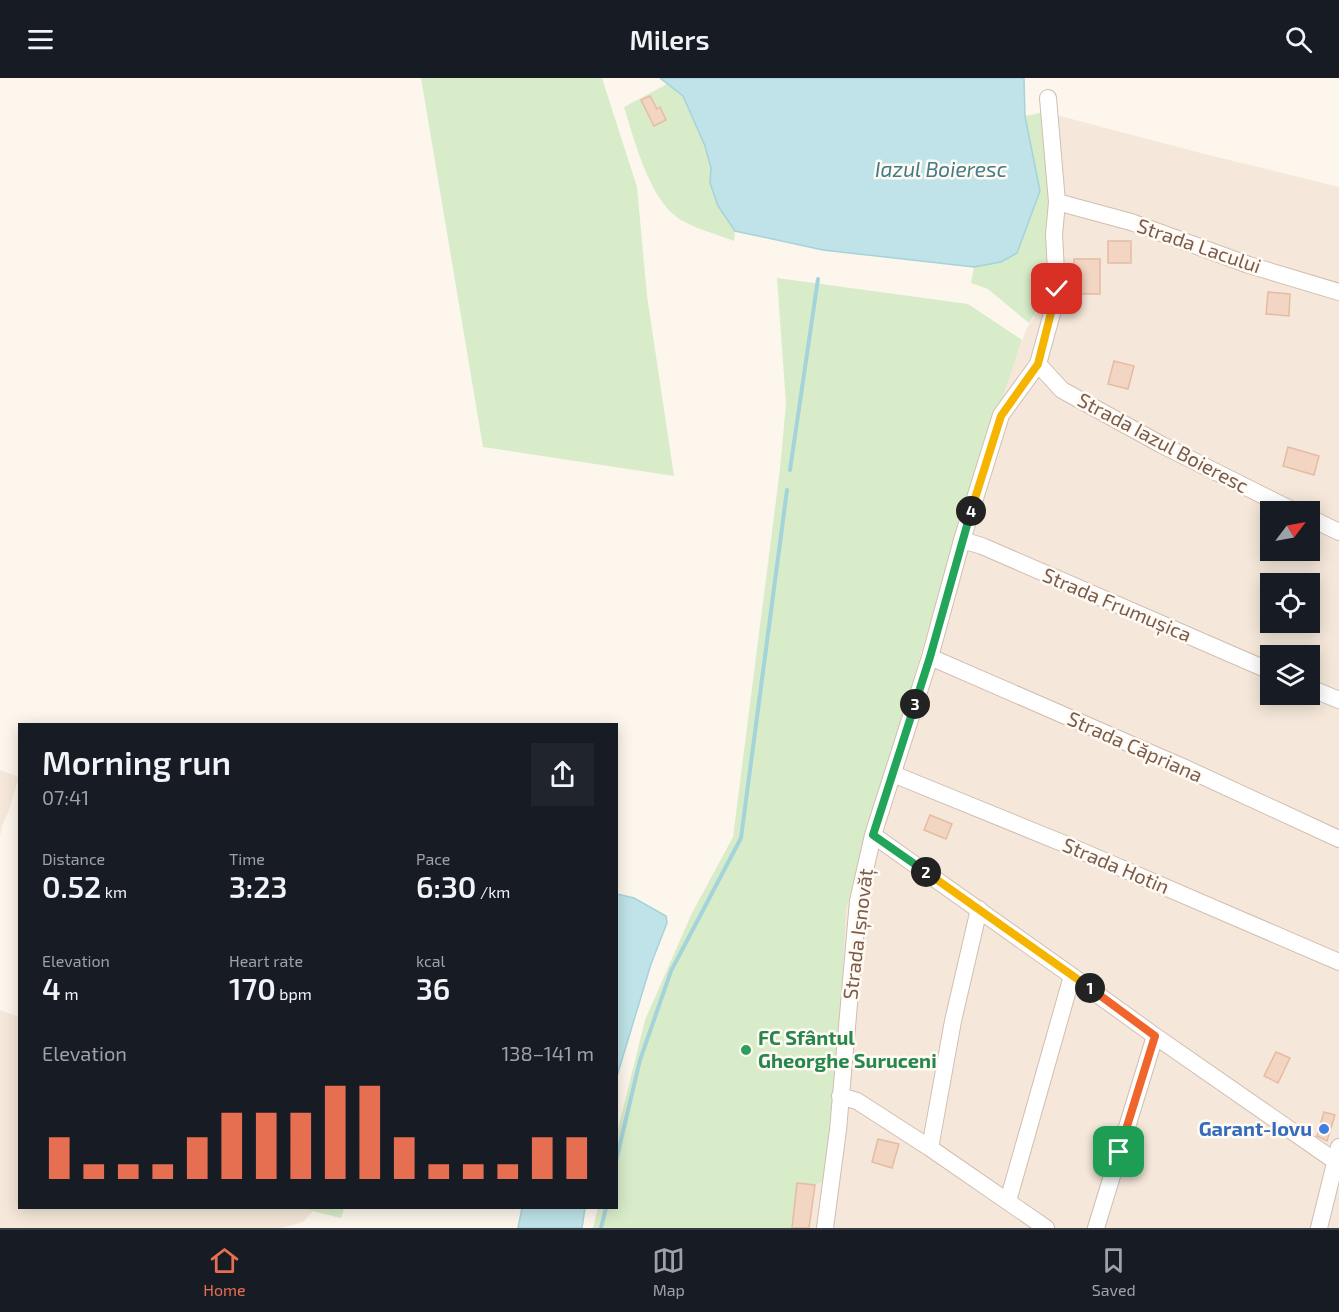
<!DOCTYPE html>
<html lang="en">
<head>
<meta charset="utf-8">
<style>
	body { margin:0; font-family:"Exo 2",sans-serif; background:#20242c; color:#f1f3f6; height:100vh; display:flex; flex-direction:column; font-size:22px; white-space:nowrap }
	* { box-sizing:border-box; margin:0 }
	p { font-size:20px; color:#9ea1a6 }
	.icon { flex:none; width:33px; height:33px; fill:none; stroke:currentColor; stroke-width:2; stroke-linecap:round; stroke-linejoin:round }
	.map { position:relative; flex:1; overflow:hidden }
	.side { position:absolute; left:18px; top:645px; width:600px; height:486px; display:flex; flex-direction:column; background:#171b24; border-radius:0px; box-shadow:0 3px 15px #0003 }
	.side>* { flex:none }
	.needle { width:39px; rotate:58deg }
	.buttons { position:absolute; left:1260px; top:423px; display:grid; gap:12px }
	.buttons a { display:grid; place-items:center; width:60px; height:60px; border-radius:0px; background:#171b24; box-shadow:0 3px 15px #0003; font-size:30px }
	.pin { position:absolute; display:grid; place-items:center; width:51px; height:51px; color:#fff; margin:-26px; border-radius:12px; box-shadow:0 3px 9px #0006 }
	.km { position:absolute; width:30px; height:30px; margin:-15px; border-radius:50%; background:#222; color:#fff; font-size:16px; line-height:30px; text-align:center }
	.round { display:grid; place-items:center; flex:none; width:63px; height:63px; border-radius:0px; background:#20242c }
	.overview { display:flex; align-items:center; justify-content:space-between; height:102px; padding:0 24px }
	h1 { font-size:33px; font-weight:600; line-height:45px }
	.figures { display:grid; grid-template-columns:repeat(3,1fr); gap:9px; height:102px; padding:6px 24px }
	.figures div { display:grid; align-content:center }
	.figures b { font-size:30px; font-weight:600 }
	.figures small { font-size:16px; font-weight:400 }
	.figures p { font-size:16px }
	.chart { height:168px; padding:12px 24px }
	.chart p { display:flex; justify-content:space-between }
	.chart svg { width:100%; height:108px; margin-top:6px; stroke:#e76f51; stroke-width:6 }
	header { display:flex; justify-content:space-between; align-items:center; height:78px; padding:0 24px; background:#171b24; font-size:27px; font-weight:600 }
	.menu { display:flex; justify-content:space-around; align-items:center; height:84px; border-top:2px solid #363941; background:#171b24; font-size:16px; color:#9ea1a6 }
	.menu a { display:grid; justify-items:center; gap:3px }
	.menu .current { color:#e76f51 }
	.map>svg:first-child { display:block }
</style>
</head>
<body>
<header><svg class="icon" aria-label="menu" viewBox="0 0 24 24"><path d="M4 6h16M4 12h16M4 18h16"/></svg>Milers<svg class="icon" aria-label="search" viewBox="0 0 24 24"><circle cx="10" cy="10" r="6"/><path d="M15 15l6 6"/></svg></header>
<div class="map">
<svg width="1339" height="1150" viewBox="0 0 1339 1150">
	<rect width="100%" height="100%" fill="#fdf6ec"/>
	<!-- residential -->
	<path fill="#f5e8da" fill-rule="evenodd" d="M1045,34L1197,74L1339,109V1150H611L616,1130L886,692L959,449L1009,298L1027,250L1050,212L1045,192L1053,131ZM1270,434H1310V472H1270ZM1270,506H1310V544H1270ZM1270,578H1310V616H1270Z
		M0,692L19,699L8,735L2,748L0,758Z
		M0,932L19,939L20,1130H344L341,1140L313,1133L303,1144L282,1150H0Z"/>
	<!-- green -->
	<path fill="#d8ecc9" d="M421,0H602L637,109L647,218L674,398L483,369Z
		M667,6L683,18L705,68L711,90L710,105L718,128L735,153L734,163C719,157 690,149 678,140C649,120 634,61 624,29Z
		M1045,34L1053,131L1045,192L1050,212L1029,245L988,211L971,205L974,189L1001,184L1040,113L1025,38Z
		M777,200L968,226L1022,262L959,449L886,692L846,831L838,984L828,1101L815,1107L809,1150H593L598,1130H616L617,1055L645,942L692,835L733,759L780,391L786,326Z
		M301,1130H344L341,1140Z"/>
	<!-- water -->
	<path fill="#bfe3e8" stroke="#a5d3da" stroke-width="1.5" d="M660,0H1024L1025,38L1040,113L1017,175L1001,184L974,189L823,172L735,153L718,128L710,105L711,90L705,68L683,18Z
		M617,816L634,820L666,838L667,845L651,886L617,998Z
		M522,1130H585L582,1150H518Z"/>
	<g fill="none" stroke-linecap="round" stroke-linejoin="round">
		<!-- stream -->
		<path stroke="#a5d3da" stroke-width="4" d="M790,392L818,201
			M616,1083L640,982L671,893L741,760L787,412
			M601,1150L606,1130"/>
	</g>
	<!-- building -->
	<path fill="#f3d5c3" stroke="#e6bba3" stroke-width="1.5" d="M650,18L657,31L660,29L666,42L654,48L641,22Z
		M1108,163H1131V185H1108Z
		M1074,181H1100V216H1074Z
		M1268,214L1290,216L1289,238L1266,236Z
		M1114,283L1134,288L1128,311L1108,306Z
		M1288,369L1319,378L1314,397L1283,388Z
		M930,737L952,746L946,761L924,752Z
		M1276,974L1290,980L1278,1005L1264,998Z
		M1324,1034L1335,1037L1327,1063L1317,1058Z
		M878,1061L899,1066L892,1090L872,1084Z
		M797,1105L815,1107L809,1150H792Z"/>
	<g fill="none" stroke-linecap="round" stroke-linejoin="round">
		<defs>
			<path id="minor" d="M1057,124L1131,144L1249,187L1339,214
				M1038,286L1062,312L1162,367L1296,434
				M1310,440L1339,454
				M962,462L982,468L1270,593
				M930,579L1183,689L1339,761
				M1310,610L1339,622
				M893,696L1072,769L1339,884
				M873,757L1072,898L1155,958L1335,1083
				M840,1018L857,1023L930,1070L1046,1150
				M930,1070L953,943L979,831
				M1008,1123L1072,898
				M825,1150L838,1052L858,823L873,757L930,579L962,462L1001,337L1038,286L1056,221L1057,211L1054,157L1057,124L1048,20
				M1096,1150L1155,958
				M1319,1150L1339,1069"/>
		</defs>
		<!-- minor casing -->
		<use href="#minor" stroke="#d1beb0" stroke-width="18"/>
		<!-- minor -->
		<use href="#minor" stroke="#fff" stroke-width="16"/>
	</g>
	<g fill="none" stroke-linecap="round" stroke-linejoin="round">
		<defs>
			<path id="split-1" d="M1090,910L1155,958L1119,1074"/>
			<path id="split-2" d="M926,794L1090,910"/>
			<path id="split-3" d="M915,626L873,757L926,794"/>
			<path id="split-4" d="M915,626L930,579L971,433"/>
			<path id="split-5" d="M971,433L1001,338L1038,286L1057,211"/>
		</defs>
		<!-- split-1 casing -->
		<use href="#split-1" stroke="#fff" stroke-width="12"/>
		<!-- split-2 casing -->
		<use href="#split-2" stroke="#fff" stroke-width="12"/>
		<!-- split-3 casing -->
		<use href="#split-3" stroke="#fff" stroke-width="12"/>
		<!-- split-4 casing -->
		<use href="#split-4" stroke="#fff" stroke-width="12"/>
		<!-- split-5 casing -->
		<use href="#split-5" stroke="#fff" stroke-width="12"/>
		<!-- split-1 -->
		<use href="#split-1" stroke="#f0652b" stroke-width="8"/>
		<!-- split-2 -->
		<use href="#split-2" stroke="#f5b400" stroke-width="8"/>
		<!-- split-3 -->
		<use href="#split-3" stroke="#22a559" stroke-width="8"/>
		<!-- split-4 -->
		<use href="#split-4" stroke="#22a559" stroke-width="8"/>
		<!-- split-5 -->
		<use href="#split-5" stroke="#f5b400" stroke-width="8"/>
	</g>
	<!-- markers -->
	<circle fill="#2e9e5b" stroke="#fffaf3" stroke-width="2" cx="746" cy="972" r="6"/>
	<circle fill="#3f7fe0" stroke="#fffaf3" stroke-width="2" cx="1324" cy="1051" r="6"/>
	<g text-anchor="middle" stroke-width="5" stroke-linejoin="round" paint-order="stroke">
		<!-- street labels -->
		<g font-size="20" fill="#7a5c4d" stroke="#fffaf3">
			<text transform="translate(1199 168) rotate(19)" y="7">Strada Lacului</text>
			<text transform="translate(1163 365) rotate(28)" y="7">Strada Iazul Boieresc</text>
			<text transform="translate(1117 527) rotate(23)" y="7">Strada Frumușica</text>
			<text transform="translate(1135 669) rotate(24)" y="7">Strada Căpriana</text>
			<text transform="translate(1116 788) rotate(23)" y="7">Strada Hotin</text>
			<text transform="translate(858 856) rotate(-83)" y="7">Strada Ișnovăț</text>
		</g>
		<!-- leisure labels -->
		<g font-size="20" font-weight="bold" fill="#27864d" stroke="#fffaf3" text-anchor="start">
			<text x="758" y="967">FC Sfântul<tspan x="758" dy="23">Gheorghe Suruceni</tspan></text>
		</g>
		<!-- shop labels -->
		<g font-size="20" font-weight="bold" fill="#366cbe" stroke="#fffaf3" text-anchor="end">
			<text x="1312" y="1058">Garant-Iovu</text>
		</g>
		<!-- water labels -->
		<g font-size="21" font-style="italic" fill="#437c86" stroke="#fffaf3">
			<text x="941" y="99">Iazul Boieresc</text>
		</g>
	</g>
</svg>
<div class="buttons">
<a><svg class="needle" viewBox="-14 -14 28 28"><path d="M0-13l5 13h-10z" fill="#e53935"/><path d="M0 13l5-13h-10z" fill="#9ea1a6"/></svg></a>
<a><svg class="icon" aria-label="locate" viewBox="0 0 24 24"><circle cx="12" cy="12" r="6"/><path d="M12 2v4M12 18v4M2 12h4M18 12h4"/></svg></a>
<a><svg class="icon" aria-label="layers" viewBox="0 0 24 24"><path d="M12 4l9 5-9 5-9-5zM3 14l9 5 9-5"/></svg></a>
</div>
<div class="pin" style="left:1119px;top:1074px;background:#1e9e55"><svg class="icon" aria-label="arrive" viewBox="0 0 24 24"><path d="M6 21V4h12l-3 4 3 4H6"/></svg></div>
<div class="pin" style="left:1057px;top:211px;background:#d93025"><svg class="icon" aria-label="check" viewBox="0 0 24 24"><path d="M5 12l5 5 9-10"/></svg></div>
<b class="km" style="left:1090px;top:910px">1</b>
<b class="km" style="left:926px;top:794px">2</b>
<b class="km" style="left:915px;top:626px">3</b>
<b class="km" style="left:971px;top:433px">4</b>
<section class="side">
<div class="overview"><div><h1>Morning run</h1><p>07:41</p></div><a class="round"><svg class="icon" aria-label="share" viewBox="0 0 24 24"><path d="M12 15V3M7 8l5-5 5 5M5 13v7h14v-7"/></svg></a></div>
<div class="figures">
<div><p>Distance</p><b>0.52<small> km</small></b></div>
<div><p>Time</p><b>3:23</b></div>
<div><p>Pace</p><b>6:30<small> /km</small></b></div>
</div>
<div class="figures">
<div><p>Elevation</p><b>4<small> m</small></b></div>
<div><p>Heart rate</p><b>170<small> bpm</small></b></div>
<div><p>kcal</p><b>36</b></div>
</div>
<div class="chart"><p><span>Elevation</span>138–141 m</p>
<svg viewBox="0 0 160 44" preserveAspectRatio="none"><path d="M5 44V27M15 44V38M25 44V38M35 44V38M45 44V27M55 44V17M65 44V17M75 44V17M85 44V6M95 44V6M105 44V27M115 44V38M125 44V38M135 44V38M145 44V27M155 44V27"/></svg>
</div>
</section>
</div>
<nav class="menu">
<a class="current"><svg class="icon" aria-label="home" viewBox="0 0 24 24"><path d="M3 11l9-7 9 7M6 9v11h12V9"/></svg>Home</a>
<a><svg class="icon" aria-label="map" viewBox="0 0 24 24"><path d="M3 6l6-2 6 2 6-2v14l-6 2-6-2-6 2zM9 4v14M15 6v14"/></svg>Map</a>
<a><svg class="icon" aria-label="saved" viewBox="0 0 24 24"><path d="M7 4h10v16l-5-4-5 4z"/></svg>Saved</a>
</nav>
</body>
</html>
